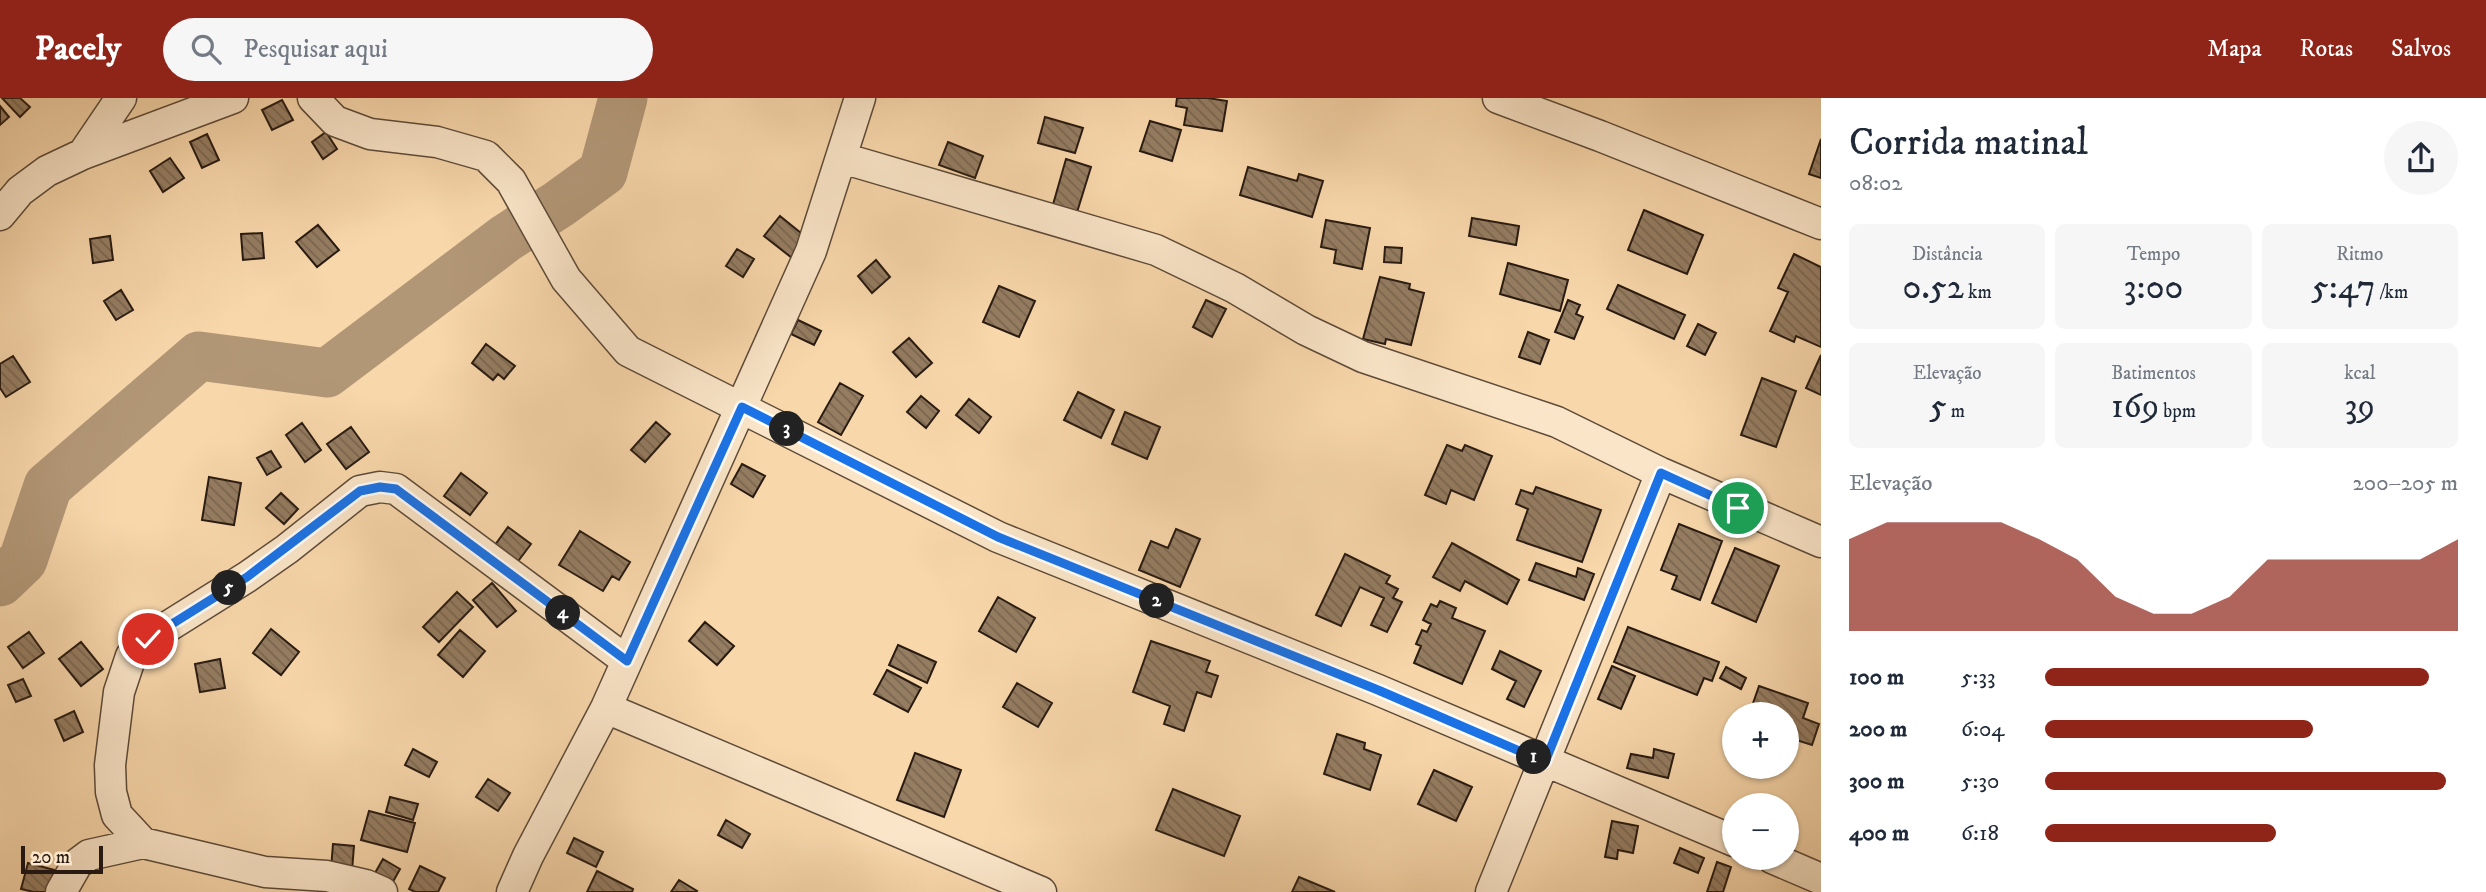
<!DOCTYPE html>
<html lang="pt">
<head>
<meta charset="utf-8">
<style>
	body { margin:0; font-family:"IM FELL DW Pica",serif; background:#f6f6f7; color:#1f2937; height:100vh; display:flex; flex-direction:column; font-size:26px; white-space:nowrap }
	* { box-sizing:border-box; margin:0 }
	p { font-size:23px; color:#747a83 }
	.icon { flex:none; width:38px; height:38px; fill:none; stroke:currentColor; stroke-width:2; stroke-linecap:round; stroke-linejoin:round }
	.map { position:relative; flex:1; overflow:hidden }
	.sheet { display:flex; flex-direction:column; background:#fff; width:665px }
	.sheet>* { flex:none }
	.tools { position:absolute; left:1722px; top:604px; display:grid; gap:14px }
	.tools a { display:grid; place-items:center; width:77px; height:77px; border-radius:50%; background:#fff; box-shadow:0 2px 5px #0004; font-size:35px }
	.scale { position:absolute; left:21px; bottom:18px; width:82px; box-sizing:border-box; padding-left:7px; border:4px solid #291b12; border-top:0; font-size:19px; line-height:24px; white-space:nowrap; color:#291b12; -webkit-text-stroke:5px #fae5c8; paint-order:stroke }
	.pin { position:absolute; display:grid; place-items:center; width:60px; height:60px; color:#fff; margin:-30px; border:4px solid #fff; border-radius:50%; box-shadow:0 2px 7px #0007 }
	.km { position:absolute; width:35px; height:35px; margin:-18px; border-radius:50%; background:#222; color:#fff; font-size:19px; line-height:35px; text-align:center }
	.round { display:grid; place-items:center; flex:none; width:74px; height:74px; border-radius:37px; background:#f6f6f7 }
	.headline { display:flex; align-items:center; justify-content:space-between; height:119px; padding:0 28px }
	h1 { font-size:38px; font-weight:600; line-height:52px }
	.stats { display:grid; grid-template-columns:repeat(3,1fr); gap:10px; height:119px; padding:7px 28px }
	.stats div { display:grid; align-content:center; border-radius:10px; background:#f6f6f7; text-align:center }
	.stats b { font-size:35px; font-weight:600 }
	.stats small { font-size:19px; font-weight:400 }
	.stats p { font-size:19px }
	.chart { height:196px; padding:14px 28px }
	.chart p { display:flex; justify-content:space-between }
	.chart svg { width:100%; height:126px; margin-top:7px; fill:#8f2418; opacity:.7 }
	ul { padding:0 28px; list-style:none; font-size:23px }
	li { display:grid; grid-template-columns:112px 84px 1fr; align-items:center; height:52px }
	li i { height:18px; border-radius:9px; background:#8f2418 }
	header { display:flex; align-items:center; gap:42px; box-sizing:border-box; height:98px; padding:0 35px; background:#8f2418; color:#fff }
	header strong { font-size:33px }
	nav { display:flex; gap:38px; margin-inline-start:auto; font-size:24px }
	.search { width:490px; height:63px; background:#f6f6f7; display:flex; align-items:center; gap:18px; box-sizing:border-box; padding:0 24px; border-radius:38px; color:#747a83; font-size:26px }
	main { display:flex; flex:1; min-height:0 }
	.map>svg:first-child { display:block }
</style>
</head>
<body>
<header>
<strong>Pacely</strong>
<div class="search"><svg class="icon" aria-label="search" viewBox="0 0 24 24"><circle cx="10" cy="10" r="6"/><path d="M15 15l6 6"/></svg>Pesquisar aqui</div>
<nav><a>Mapa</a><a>Rotas</a><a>Salvos</a></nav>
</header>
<main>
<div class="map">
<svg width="1821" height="794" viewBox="0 0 1821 794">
	<defs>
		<pattern id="building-back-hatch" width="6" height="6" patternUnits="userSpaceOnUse" patternTransform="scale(1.75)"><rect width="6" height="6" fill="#957d62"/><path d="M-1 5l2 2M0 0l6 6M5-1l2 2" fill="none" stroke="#7a664f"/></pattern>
	</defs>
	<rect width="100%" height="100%" fill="#f8d7ab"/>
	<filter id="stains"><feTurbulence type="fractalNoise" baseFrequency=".00286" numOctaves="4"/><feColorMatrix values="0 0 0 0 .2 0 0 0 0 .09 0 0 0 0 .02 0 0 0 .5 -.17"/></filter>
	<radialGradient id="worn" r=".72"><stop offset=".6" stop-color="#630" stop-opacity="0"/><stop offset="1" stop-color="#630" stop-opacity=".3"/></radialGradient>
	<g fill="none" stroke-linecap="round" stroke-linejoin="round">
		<!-- river -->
		<path stroke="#b29777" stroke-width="49" d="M0,484L23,462L48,388L199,258L327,275L506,140L559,106L603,74L623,0"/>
	</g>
	<!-- building -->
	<path fill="url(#building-back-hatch)" stroke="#291b12" stroke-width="2" d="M2,0H20L30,9L20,19Z
		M1177,0H1208L1227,3L1222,33L1184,27L1187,10L1176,8Z
		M282,2L293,22L272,32L262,12Z
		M0,8L9,19L0,27Z
		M1045,19L1083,30L1075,55L1038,45Z
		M1150,23L1181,32L1172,63L1140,53Z
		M326,34L337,51L323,61L312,44Z
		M207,36L219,62L202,70L190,44Z
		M1821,41V80L1809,76Z
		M948,44L983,58L975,80L939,67Z
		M170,60L184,80L163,94L150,73Z
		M1066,61L1091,69L1074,124L1050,117Z
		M1248,69L1297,83L1299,76L1323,83L1312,119L1240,97Z
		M1644,112L1703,137L1687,176L1628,152Z
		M780,118L807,140L792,160L764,138Z
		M1472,120L1519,128L1516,147L1469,138Z
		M1326,122L1370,130L1362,171L1334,165L1336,152L1321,149Z
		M318,127L339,152L317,169L296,144Z
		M262,135L264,160L243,162L241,136Z
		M110,138L113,162L93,165L90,141Z
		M1385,149L1402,150L1401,165L1384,164Z
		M737,151L754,161L743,179L726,168Z
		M1794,156L1821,169V249L1796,238L1794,244L1770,233L1788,194L1778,190Z
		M876,162L890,179L872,195L858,178Z
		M1508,165L1568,182L1560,213L1500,196Z
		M1380,179L1410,186L1409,191L1424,195L1411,247L1386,241L1385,246L1363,241Z
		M1618,187L1685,217L1674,241L1607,211Z
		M999,188L1035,203L1019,239L983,224Z
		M121,192L133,212L116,222L104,203Z
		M1206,202L1226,211L1212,239L1193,229Z
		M1568,202L1580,207L1576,216L1583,219L1574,241L1555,234Z
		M798,222L821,233L814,247L791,236Z
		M1698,226L1716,235L1705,257L1687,248Z
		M1528,234L1549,242L1540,266L1519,259Z
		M909,240L932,265L916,279L893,254Z
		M486,246L515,268L504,281L498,276L493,282L472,265Z
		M1821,257V297L1806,290Z
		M13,258L30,284L6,299L0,290V266Z
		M1762,280L1796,293L1776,349L1741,337Z
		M840,285L863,298L841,337L818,324Z
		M1078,294L1114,312L1101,340L1064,322Z
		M921,298L939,313L926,330L907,314Z
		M969,301L991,319L979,335L956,317Z
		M1125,314L1160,329L1147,361L1112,346Z
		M656,324L670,336L645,364L631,352Z
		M302,325L321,352L305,364L286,337Z
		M351,329L369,354L346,371L327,346Z
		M1447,347L1462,353L1465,347L1492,358L1474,402L1451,392L1446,406L1425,397Z
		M271,353L281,369L267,377L257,360Z
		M742,366L765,378L753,399L731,386Z
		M461,375L487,395L470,417L444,398Z
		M209,379L241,385L234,427L202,422Z
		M1536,389L1601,412L1582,464L1517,442L1528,411L1516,406L1521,392L1533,396Z
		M281,395L298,411L284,426L266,410Z
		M1679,426L1722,443L1700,502L1672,491L1677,478L1661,472Z
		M508,429L531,446L513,470L490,454Z
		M1176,431L1200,441L1180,489L1139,472L1151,443L1168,450Z
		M580,433L630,464L619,482L612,478L603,493L559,467Z
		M1452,445L1519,482L1507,506L1465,483L1460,493L1433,479Z
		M1735,450L1779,468L1756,524L1712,505Z
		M1345,456L1390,478L1386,485L1398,491L1393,500L1402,504L1387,534L1371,527L1384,500L1360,489L1341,528L1316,517Z
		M1536,465L1576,479L1578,470L1594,476L1584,502L1529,482Z
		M492,485L516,513L497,529L473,502Z
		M457,494L473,509L439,544L423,529Z
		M998,499L1035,520L1016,554L979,533Z
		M1440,503L1456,510L1452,520L1485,533L1462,586L1414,565L1421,548L1416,546L1422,532L1427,534L1431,526L1423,522L1431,506L1437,509Z
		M705,524L734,548L717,567L689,543Z
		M1628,529L1719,564L1712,583L1704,580L1697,597L1614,564Z
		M271,531L299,554L281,577L253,555Z
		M460,532L485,553L463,579L438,557Z
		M29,534L44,555L23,570L8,549Z
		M1151,543L1210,563L1206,574L1218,578L1211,599L1197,594L1184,633L1164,626L1170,608L1133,594Z
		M81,544L103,571L81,588L59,561Z
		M898,547L936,564L927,585L889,567Z
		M1500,553L1541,573L1524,609L1507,601L1516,583L1492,571Z
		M220,561L225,590L200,594L195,566Z
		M1612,568L1635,578L1621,611L1598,601Z
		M1726,569L1746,580L1741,591L1720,580Z
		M887,572L921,590L908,614L874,596Z
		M23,581L31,598L16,604L8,587Z
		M1017,585L1052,605L1038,629L1003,609Z
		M1759,588L1808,605L1803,620L1819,626L1812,647L1787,639V616H1766L1751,611Z
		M74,613L83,634L64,643L55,622Z
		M1337,636L1365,645L1364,651L1381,657L1370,692L1324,676Z
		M413,651L437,664L429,679L405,667Z
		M1654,651L1674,656L1668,680L1627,670L1631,656L1653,660Z
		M915,655L961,672L944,719L897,702Z
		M1434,672L1472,689L1456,723L1418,706Z
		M488,681L510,695L498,713L476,699Z
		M1173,691L1240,718L1224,758L1156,732Z
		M390,699L418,706L413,722L386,714Z
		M369,713L415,725L407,754L361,742Z
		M726,722L750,736L742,750L718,737Z
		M1612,723L1638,728L1633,755L1618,752L1617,761L1605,759Z
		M574,740L603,754L596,769L567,755Z
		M333,746L354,748L352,773L331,771Z
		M1680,750L1704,760L1698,775L1674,765Z
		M383,761L400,771L389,791L371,782Z
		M1717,764L1731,769L1723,794H1707Z
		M28,765L62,774L57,794H34L21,791Z
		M420,768L445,780L438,794H415L409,791Z
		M597,773L633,791L632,794H587Z
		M1299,779L1335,794H1292Z
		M679,782L697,793L696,794H671Z"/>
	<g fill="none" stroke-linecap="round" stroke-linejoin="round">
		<defs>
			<path id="street" d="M313,0L335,23L370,36L437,44L486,58L511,83L566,181L628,253L998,439L1378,592L1734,743
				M1498,0L1600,38L1821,126
				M83,56L121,0
				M842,60L1156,152L1235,190L1306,232L1363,259L1557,324L1661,375L1821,444
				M0,117L20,93L47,73L83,56L233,0
				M606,610L1041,794
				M143,745L117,717L111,694L110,667L119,594L131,558L148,541L247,479L287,451L360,393L380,389L396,391L627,563
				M1772,760L1821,781
				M61,794L77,766L89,757L143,745L265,774L327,778L366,787L382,794
				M512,794L528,758L606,610L811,153L860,0
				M1491,794L1661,375"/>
		</defs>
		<!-- street casing -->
		<use href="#street" stroke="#5d4a38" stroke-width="33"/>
		<!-- street -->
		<use href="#street" stroke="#fae5c8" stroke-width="30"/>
	</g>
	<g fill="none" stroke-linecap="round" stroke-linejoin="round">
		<defs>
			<path id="route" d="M148,541L247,479L360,393L380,389L396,391L627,563L742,309L998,439L1378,592L1545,664L1661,375L1738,410"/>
		</defs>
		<!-- route casing -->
		<use href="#route" stroke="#fff" stroke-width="14"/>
		<!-- route -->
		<use href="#route" stroke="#1a73e8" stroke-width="9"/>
	</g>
	<rect width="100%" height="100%" filter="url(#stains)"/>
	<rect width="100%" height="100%" fill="url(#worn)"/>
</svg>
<div class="tools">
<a>+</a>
<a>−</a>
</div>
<div class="scale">20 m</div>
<div class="pin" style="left:1738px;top:410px;background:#1e9e55"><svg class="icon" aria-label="arrive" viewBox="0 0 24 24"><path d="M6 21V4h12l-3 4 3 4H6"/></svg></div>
<div class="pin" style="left:148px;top:541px;background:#d93025"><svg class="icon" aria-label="check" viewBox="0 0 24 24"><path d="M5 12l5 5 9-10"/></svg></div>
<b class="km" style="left:1534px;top:659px">1</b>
<b class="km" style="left:1157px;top:503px">2</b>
<b class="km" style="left:787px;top:331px">3</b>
<b class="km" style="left:563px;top:515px">4</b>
<b class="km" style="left:229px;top:490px">5</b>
</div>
<section class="sheet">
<div class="headline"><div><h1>Corrida matinal</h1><p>08:02</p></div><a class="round"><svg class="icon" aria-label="share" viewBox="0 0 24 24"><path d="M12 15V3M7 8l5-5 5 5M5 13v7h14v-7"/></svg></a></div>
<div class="stats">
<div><p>Distância</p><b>0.52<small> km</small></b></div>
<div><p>Tempo</p><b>3:00</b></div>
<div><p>Ritmo</p><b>5:47<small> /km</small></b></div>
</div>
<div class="stats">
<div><p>Elevação</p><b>5<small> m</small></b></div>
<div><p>Batimentos</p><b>169<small> bpm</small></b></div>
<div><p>kcal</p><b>39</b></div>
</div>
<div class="chart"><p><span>Elevação</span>200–205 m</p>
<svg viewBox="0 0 160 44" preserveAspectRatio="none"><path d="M0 44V12L10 6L20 6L30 6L40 6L50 12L60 19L70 32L80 38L90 38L100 32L110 19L120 19L130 19L140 19L150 19L160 12V44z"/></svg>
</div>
<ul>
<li><b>100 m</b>5:33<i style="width:93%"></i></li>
<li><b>200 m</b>6:04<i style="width:65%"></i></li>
<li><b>300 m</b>5:30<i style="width:97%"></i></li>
<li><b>400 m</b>6:18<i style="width:56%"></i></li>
</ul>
</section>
</main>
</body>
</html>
